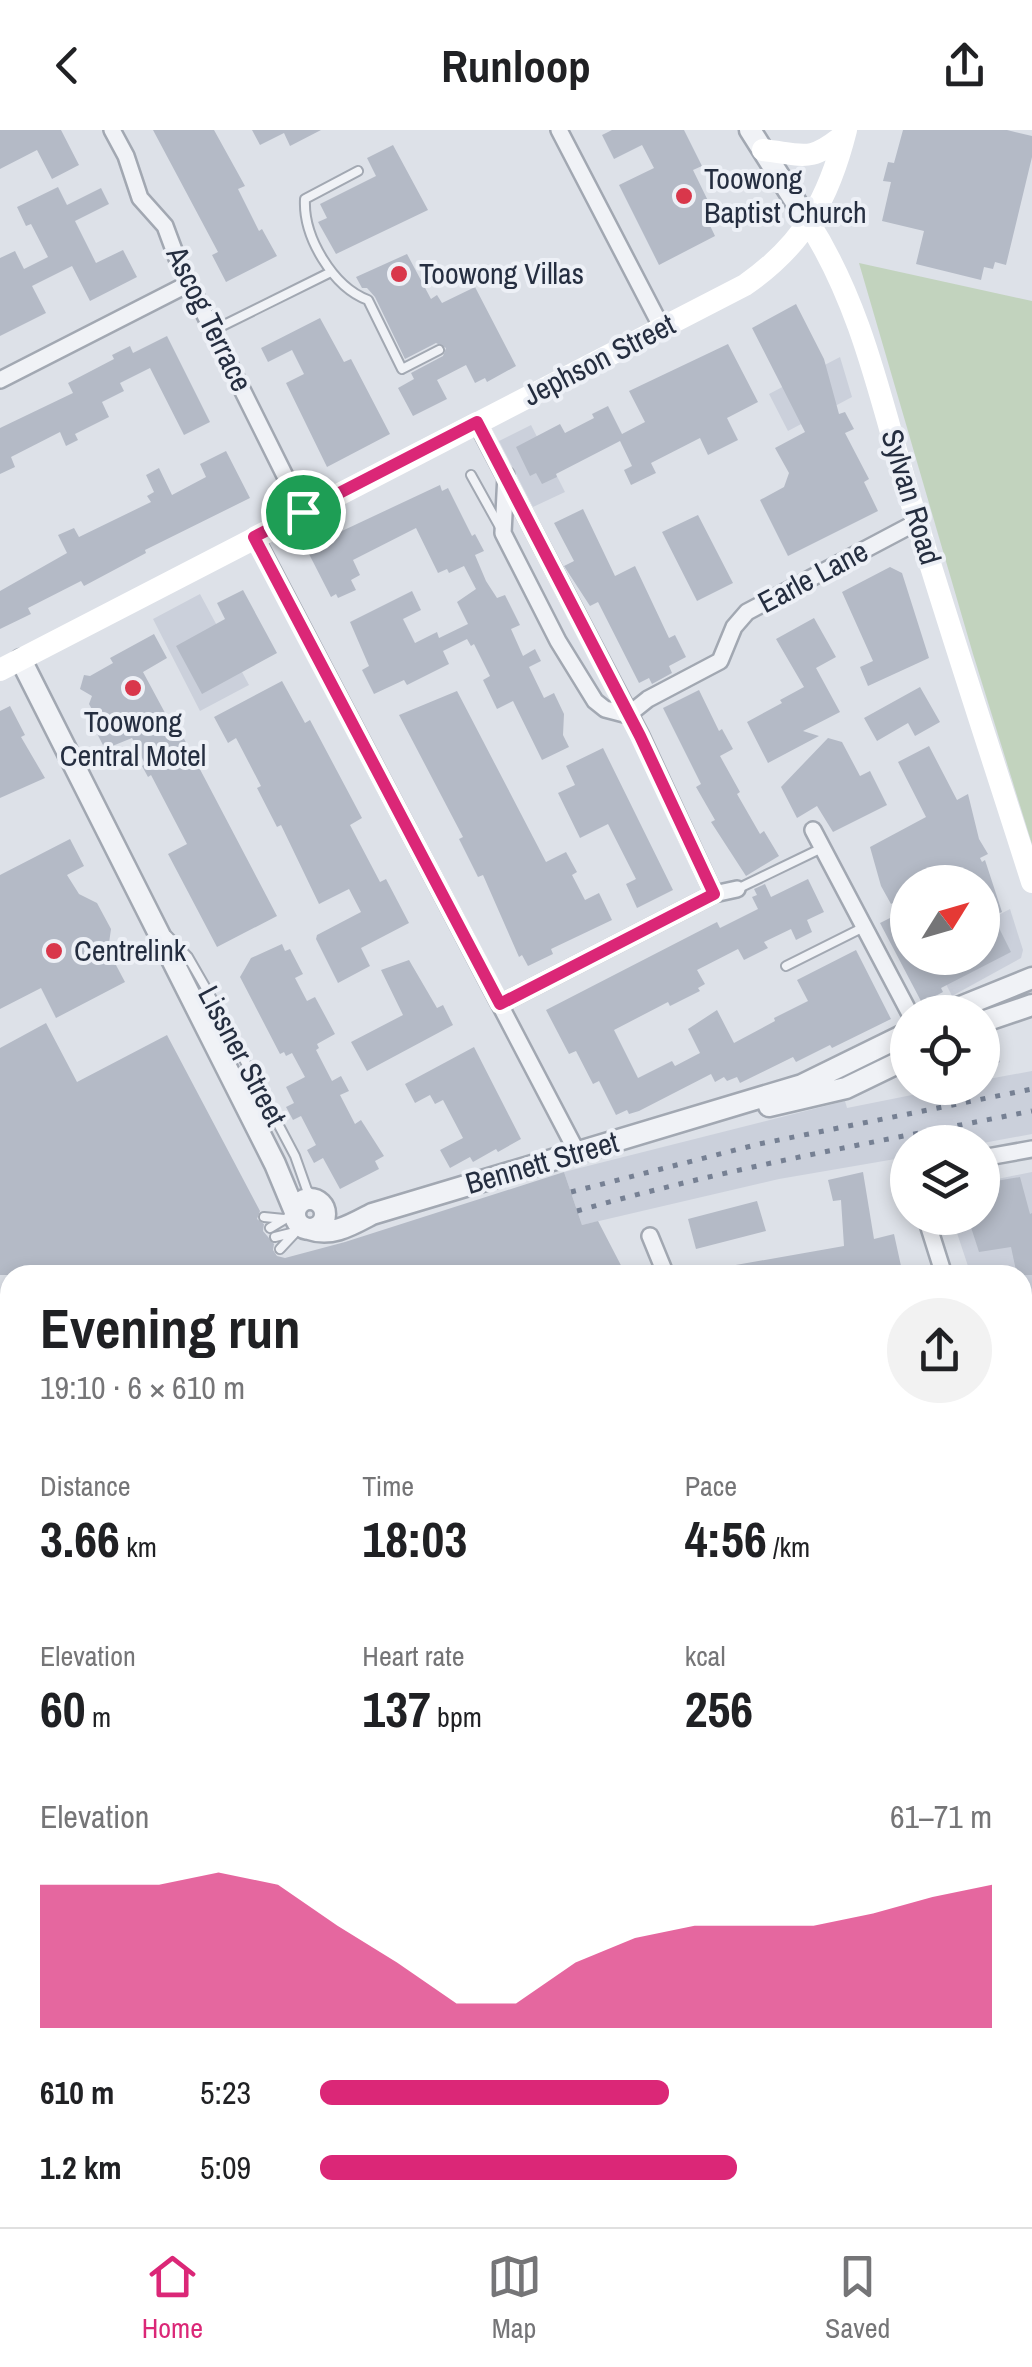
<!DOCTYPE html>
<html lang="en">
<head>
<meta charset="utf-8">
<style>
	body { margin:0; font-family:"Archivo Narrow",sans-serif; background:#f2f2f2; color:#202124; height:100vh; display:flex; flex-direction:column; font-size:38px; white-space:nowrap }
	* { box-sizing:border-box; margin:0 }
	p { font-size:32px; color:#757577 }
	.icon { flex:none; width:55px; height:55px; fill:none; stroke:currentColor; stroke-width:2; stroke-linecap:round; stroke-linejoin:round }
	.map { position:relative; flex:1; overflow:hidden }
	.drawer { position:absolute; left:0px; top:1135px; width:1032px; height:962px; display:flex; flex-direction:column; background:#fff; border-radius:30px 30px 0 0; box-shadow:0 5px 15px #0003 }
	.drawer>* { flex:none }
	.needle { width:65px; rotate:53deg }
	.tools { position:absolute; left:890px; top:735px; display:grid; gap:20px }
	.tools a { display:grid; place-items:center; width:110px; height:110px; border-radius:50%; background:#fff; box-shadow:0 5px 15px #0003; font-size:50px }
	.pin { position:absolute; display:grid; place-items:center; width:85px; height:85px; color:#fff; margin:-42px; border:5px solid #fff; border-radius:50%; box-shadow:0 2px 10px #0007 }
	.round { display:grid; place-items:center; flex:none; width:105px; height:105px; border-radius:52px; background:#f2f2f2 }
	.overview { display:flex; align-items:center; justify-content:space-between; height:170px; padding:0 40px }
	h1 { font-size:55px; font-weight:700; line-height:75px }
	.figures { display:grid; grid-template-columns:repeat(3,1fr); gap:15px; height:170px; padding:10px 40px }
	.figures div { display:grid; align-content:center }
	.figures b { font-size:50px; font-weight:700 }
	.figures small { font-size:28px; font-weight:400 }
	.figures p { font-size:28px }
	.chart { height:280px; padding:20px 40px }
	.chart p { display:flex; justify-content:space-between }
	.chart svg { width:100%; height:180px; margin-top:10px; fill:#db2777; opacity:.7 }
	ul { padding:0 40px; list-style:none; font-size:32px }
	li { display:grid; grid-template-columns:160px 120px 1fr; align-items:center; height:75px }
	li i { height:25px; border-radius:12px; background:#db2777 }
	header { display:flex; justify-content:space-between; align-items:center; height:130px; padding:0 40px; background:#fff; font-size:45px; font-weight:700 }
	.menu { display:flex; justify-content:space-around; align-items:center; height:140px; border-top:2px solid #e0e0e0; background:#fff; font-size:28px; color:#757577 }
	.menu a { display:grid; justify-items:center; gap:5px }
	.menu .active { color:#db2777 }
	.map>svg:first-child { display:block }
</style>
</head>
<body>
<header><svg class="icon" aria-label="back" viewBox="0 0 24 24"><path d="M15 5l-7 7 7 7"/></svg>Runloop<svg class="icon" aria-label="share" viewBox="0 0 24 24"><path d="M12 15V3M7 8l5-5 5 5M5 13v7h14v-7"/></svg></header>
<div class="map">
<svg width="1032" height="2097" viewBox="0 0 1032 2097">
	<rect width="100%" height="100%" fill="#dde1e8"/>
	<!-- built -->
	<path fill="#cbd0db" d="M840,227L852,267L788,301L769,264Z
		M531,295L565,362L533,377L499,311Z
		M200,464L249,555L200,581L153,489Z
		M1010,779L1023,820L1021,828L952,866L933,828H982L983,793Z
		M1032,941V1004L983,1013L908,1012L907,1027L779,1049L582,1095L564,1042L845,971L847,978L947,958H982L983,950Z
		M1032,1042V1322L1023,1303L1022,1145H971L952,1088H982L983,1052Z"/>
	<!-- green -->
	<path fill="#c2d3be" d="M859,133L1032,171V714L973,524Z"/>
	<!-- water -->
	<path fill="#95aecc" d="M1032,1567V2097H0V1824L10,1819V2088H1022V1569Z"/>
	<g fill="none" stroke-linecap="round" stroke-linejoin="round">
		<!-- ferry -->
		<path stroke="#2c4c77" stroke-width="2.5" stroke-dasharray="12 10" stroke-linecap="butt" d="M1022,1705L1032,1699
			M1022,1821L1032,1819
			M1022,1875L1032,1874
			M0,2052L10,2049
			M0,2086L10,2082"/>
	</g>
	<!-- building -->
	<path fill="#b4bac6" d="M0,0H61L79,35L52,49L37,20L0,39Z
		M153,0H214L245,56L238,59L259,101L262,99L277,126L226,152L212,125L218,122Z
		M252,0H321L290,16L284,3L260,15Z
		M612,0H684L702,36L693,40L712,79L704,83L715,106L659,135L619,55L654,38L642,15L614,29L602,5Z
		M903,0H1007L1032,6V27L1006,135L995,132L993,139L984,137L981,150L916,134L924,101L882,91L891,52L883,51L888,32L894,33Z
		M393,15L428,80L336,124L318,92L327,88L320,74L376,46L367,28Z
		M58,57L67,75L101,58L109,74L75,91L96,133L123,120L137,147L90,171L72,136L32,156L46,183L0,206V128L15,121L24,139L48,127L31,94L26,96L17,77Z
		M407,124L431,169L437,165L442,173L475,157L516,236L487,252L485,248L475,253L466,235L437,250L447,269L413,286L398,258L414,249L411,243L443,226L446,218L436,213L405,229L375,167L367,158H362L356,147Z
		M796,174L824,229L839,284L845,282L854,299L845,303L869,349L864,352L878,381L788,426L760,370L784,357L789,343L775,318L805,302L752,198Z
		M320,188L344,232L351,229L390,304L327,337L286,253L304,244L292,220L268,232L261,218Z
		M167,206L210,292L184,305L150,238L120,253L124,261L102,272L109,287L75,304L78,310L66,316L60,302L11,327L15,337L0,344V298L73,263L68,253L114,229L112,225L130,216L133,223Z
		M728,214L758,272L727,288L738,310L708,325L700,308L651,333L656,343L631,355L624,340L632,336L620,311L556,344L557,347L542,354L536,343L530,346L516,317L560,294L565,303L594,288L592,284L608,276L622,304L645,292L629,261Z
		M226,321L250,368L145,420L146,423L84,456L81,451L28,478L31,484L0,499V461L67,423L58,405L74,398L79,407L151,372L147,366L154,362L146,345L159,338L172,365L206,347L200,334Z
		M440,355L442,361L448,358L472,406L475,404L484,421L475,425L486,451L497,468L505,465L520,495L511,499L523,526L535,519L541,531L529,537L544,568L554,563L564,584L563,605L569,617L542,630L513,571L497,579L483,550L490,546L474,514L471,516L467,509L443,521L449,534L407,555L404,550L374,564L362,540L369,536L350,492L412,461L421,480L403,489L415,513L437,502L439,508L468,494L457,472L476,459L464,436L449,443L447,439L438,443L416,398L353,430L360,445L351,450L356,460L338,468L336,464L331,467L309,424L313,421L311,418L327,408Z
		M583,379L615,446L635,436L669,508L675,505L686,527L669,536L672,543L652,554L649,548L639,553L598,472L590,476L564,436L574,431L554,393Z
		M698,385L733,453L697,471L662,402Z
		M890,437L902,443L929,528L868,556L860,537L873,531L842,462Z
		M243,460L277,523L202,564L176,516L225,489L217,473Z
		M814,488L836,527L816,538L840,582L803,601L819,606L768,633L747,592L782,573L780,570L804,557L776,509Z
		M154,504L167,528L143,542L178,607L182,605L277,786L217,817L168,724L187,714L151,645L148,647L142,636L145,634L132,608L105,619L89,588L95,585L89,574L92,566L80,559L84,545L90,546L113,533L110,528Z
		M282,551L305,593L310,590L362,688L350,695L380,752L386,749L409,793L361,818L370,836L338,853L316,809L317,805L361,782L349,759L319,774L281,695L277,697L257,658L261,656L236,608L228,613L214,587Z
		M920,557L940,592L915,606L908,593L877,611L864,588Z
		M699,560L719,601L722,599L733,619L720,626L740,662L737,664L760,704L764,701L779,726L746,746L711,692L715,690L696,657L701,654L663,578Z
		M457,561L546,732L566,722L577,742L572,745L585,770L599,763L612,790L551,819L553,824L528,836L522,825L519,827L483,745L478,747L459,709L463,707L399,585Z
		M10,576L25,605L21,607L45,648L0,668V581Z
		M828,608L842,612L860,646L870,641L887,675L833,702L817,676L797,688L781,657Z
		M929,616L957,670L968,664L979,709L988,724L980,728L982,732L985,730L1002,782L993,786L1011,822L941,858L943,862L922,873L880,793L900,783L908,797V828H982V752H949L946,746L933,752H908V766L891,774L881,756L870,717L926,687L898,632Z
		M603,618L673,760L637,778L626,754L636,749L608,694L580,708L558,663L575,655L566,636Z
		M70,709L84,736L67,745L79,764L97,773L111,799L108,820L125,852L56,888L41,858L0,879V745Z
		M808,749L824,782L807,790L812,802L796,810L791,799L764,812L768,818L744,830L738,819L697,840L705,854L698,858L700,861L670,876L668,872L614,900L638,948L672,931L675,936L700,923L688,899L717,880L734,913L775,891L774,888L808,871L797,850L856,820L891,889L832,918L830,915L796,932L793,927L740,953L737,947L727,951L724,947L715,952L711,944L639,981L629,984L627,980L616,985L599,951L593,954L576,921L569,924L546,880L717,792L720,798L758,779L752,767L757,765L754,759L765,754L771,767Z
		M282,814L285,821L290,819L303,844L295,848L307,871L315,867L335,904L317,914L319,918L316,920L332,951L341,946L349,961L340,965L355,994L361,990L384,1026L375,1031L379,1039L340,1059L323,1028L314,1033L307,1020L316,1015L301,986L293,990L286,977L294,973L286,957L305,947L292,923L286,926L284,922L280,924L240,847L251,828Z
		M409,830L437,878L443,875L453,895L367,941L351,912L403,885L381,840Z
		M46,893L77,952L167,905L260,1081L257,1089L264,1094L263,1101L274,1114L273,1120L277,1126L285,1128L345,1112L564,1042L582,1095L598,1091L626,1145H0V918Z
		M982,905H987L1000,932L982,941Z
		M474,917L521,1009L498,1022L496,1019L473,1032L470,1027L450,1038L440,1020L463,1008L443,970L435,974L430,965L415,973L405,954Z
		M863,1042L874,1109L894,1104L903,1145H713V1139L844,1116L841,1070L833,1071L828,1050Z
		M1020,1047L1030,1084L1032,1083V1145H1017L1011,1117L979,1122L968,1088H982V1067L999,1063L996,1051Z
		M757,1071L766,1101L696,1119L688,1089Z"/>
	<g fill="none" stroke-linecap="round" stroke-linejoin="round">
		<defs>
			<path id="service" d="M358,41L305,69C303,107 333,157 368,170L402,239L439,220
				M214,200L329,143
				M471,345L501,399
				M737,759L822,718
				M168,806L188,827L211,867L295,1026L307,1060L318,1071
				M786,836L864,797
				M264,1087L284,1089
				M270,1098L295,1083
				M275,1107L307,1099
				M280,1119L294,1104
				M1022,1252L1032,1248"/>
			<path id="minor" d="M112,0L126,26L140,68L165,96L178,131L303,382
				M559,0L662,198
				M0,250L190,153
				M477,293L641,606L714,764
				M506,345L503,403L558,511L595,571L605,579L628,585
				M255,407L577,1022
				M628,585L648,569L720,531L734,497L747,482L917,392
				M813,700L909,882
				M500,874L714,764L737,759
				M982,1028L1032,1019
				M926,1088L944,1145
				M650,1106L666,1145
				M1022,1338L1032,1357
				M0,1644L10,1639"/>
			<path id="tertiary" d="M750,0L809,93
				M21,530L275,1034L295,1082
				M948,882L1032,848
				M982,892L1032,875
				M769,976L846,958L908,928
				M295 1084a15 15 0 1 1 30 0a15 15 0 1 1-30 0Z
				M309,1099C332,1107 351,1095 372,1084L802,955L908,903"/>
			<path id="trunk" d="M0,1333L10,1328
				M0,1363L10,1359
				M1022,1483L1032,1482
				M1022,1505L1032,1504"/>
		</defs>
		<!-- service casing -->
		<use href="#service" stroke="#a2a8b2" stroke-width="12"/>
		<!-- minor casing -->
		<use href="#minor" stroke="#a2a8b2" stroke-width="20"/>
		<!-- tertiary casing -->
		<use href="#tertiary" stroke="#a2a8b2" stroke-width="25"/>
		<!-- trunk casing -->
		<use href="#trunk" stroke="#848ea0" stroke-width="30"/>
		<!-- service -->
		<use href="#service" stroke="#f0f2f6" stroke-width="8"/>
		<!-- minor -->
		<use href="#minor" stroke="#f0f2f6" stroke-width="15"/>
		<!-- tertiary -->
		<use href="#tertiary" stroke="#f0f2f6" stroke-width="20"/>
		<!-- secondary -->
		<path stroke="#fff" stroke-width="22" d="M763,20C805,25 810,33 845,4
			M809,93C862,176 881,272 909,365C948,495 991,623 1032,752
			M0,540L745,155C804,114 829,68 846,0"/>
		<!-- trunk -->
		<use href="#trunk" stroke="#fff" stroke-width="25"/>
		<!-- rail -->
		<path stroke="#768093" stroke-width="5" stroke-dasharray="5 10" stroke-linecap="butt" d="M571,1062L759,1014L1032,959
			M577,1081C727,1038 880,1011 1032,981"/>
	</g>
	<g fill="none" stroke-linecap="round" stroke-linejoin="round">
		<defs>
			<path id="route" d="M477,292L640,606L714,764L500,874L254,407Z"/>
		</defs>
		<!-- route casing -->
		<use href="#route" stroke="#fff" stroke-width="20"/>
		<!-- route -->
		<use href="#route" stroke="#db2777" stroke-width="12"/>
	</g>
	<!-- markers -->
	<g fill="#d9374b" stroke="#edf0f6" stroke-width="4">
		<circle cx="684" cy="66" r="10"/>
		<circle cx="399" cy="144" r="10"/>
		<circle cx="133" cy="558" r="10"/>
		<circle cx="54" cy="821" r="10"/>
	</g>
	<g text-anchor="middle" stroke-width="8" stroke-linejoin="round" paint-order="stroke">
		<!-- poi labels -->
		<g font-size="30" fill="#252e40" stroke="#edf0f6" text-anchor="start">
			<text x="704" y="59">Toowong<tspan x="704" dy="34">Baptist Church</tspan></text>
			<text x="419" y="154">Toowong Villas</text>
			<text x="133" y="602" text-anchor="middle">Toowong<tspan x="133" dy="34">Central Motel</tspan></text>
			<text x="74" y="831">Centrelink</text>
		</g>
		<!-- street labels -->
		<g font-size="30" fill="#252e40" stroke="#edf0f6">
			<text transform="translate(209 189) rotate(64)" y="10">Ascog Terrace</text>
			<text transform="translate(599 230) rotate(-27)" y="10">Jephson Street</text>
			<text transform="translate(911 367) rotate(73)" y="10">Sylvan Road</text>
			<text transform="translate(813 447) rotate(-28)" y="10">Earle Lane</text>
			<text transform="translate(242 926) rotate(62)" y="10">Lissner Street</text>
			<text transform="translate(542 1033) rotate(-16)" y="10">Bennett Street</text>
		</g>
	</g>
</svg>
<div class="tools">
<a><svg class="needle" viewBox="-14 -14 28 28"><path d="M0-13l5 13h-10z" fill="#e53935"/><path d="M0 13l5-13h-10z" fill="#757577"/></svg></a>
<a><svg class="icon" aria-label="locate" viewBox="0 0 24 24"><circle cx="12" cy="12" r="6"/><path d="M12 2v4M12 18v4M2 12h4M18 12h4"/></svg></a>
<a><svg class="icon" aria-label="layers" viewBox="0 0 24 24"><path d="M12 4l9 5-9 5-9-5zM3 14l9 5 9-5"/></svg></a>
</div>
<div class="pin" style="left:303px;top:382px;background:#1e9e55"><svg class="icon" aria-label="arrive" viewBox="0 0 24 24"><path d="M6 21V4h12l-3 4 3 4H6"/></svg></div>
<section class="drawer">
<div class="overview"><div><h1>Evening run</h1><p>19:10 · 6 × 610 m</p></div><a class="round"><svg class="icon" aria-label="share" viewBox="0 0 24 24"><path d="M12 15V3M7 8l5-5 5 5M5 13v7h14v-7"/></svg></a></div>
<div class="figures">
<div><p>Distance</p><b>3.66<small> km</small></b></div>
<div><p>Time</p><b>18:03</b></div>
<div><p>Pace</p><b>4:56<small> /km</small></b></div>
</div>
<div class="figures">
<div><p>Elevation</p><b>60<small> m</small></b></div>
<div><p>Heart rate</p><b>137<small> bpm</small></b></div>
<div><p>kcal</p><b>256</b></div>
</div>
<div class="chart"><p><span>Elevation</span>61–71 m</p>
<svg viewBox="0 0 160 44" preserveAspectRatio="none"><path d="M0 44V9L10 9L20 9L30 6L40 9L50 19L60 28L70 38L80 38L90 28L100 22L110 19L120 19L130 19L140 16L150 12L160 9V44z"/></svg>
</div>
<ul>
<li><b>610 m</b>5:23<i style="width:52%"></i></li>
<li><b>1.2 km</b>5:09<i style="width:62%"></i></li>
</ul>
</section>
</div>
<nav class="menu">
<a class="active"><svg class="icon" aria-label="home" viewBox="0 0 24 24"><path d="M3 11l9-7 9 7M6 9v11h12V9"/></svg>Home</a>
<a><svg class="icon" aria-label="map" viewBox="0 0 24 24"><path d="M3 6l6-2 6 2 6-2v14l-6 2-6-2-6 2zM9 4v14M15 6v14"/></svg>Map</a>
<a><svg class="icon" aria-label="saved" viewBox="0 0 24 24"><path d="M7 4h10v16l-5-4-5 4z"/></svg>Saved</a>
</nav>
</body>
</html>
